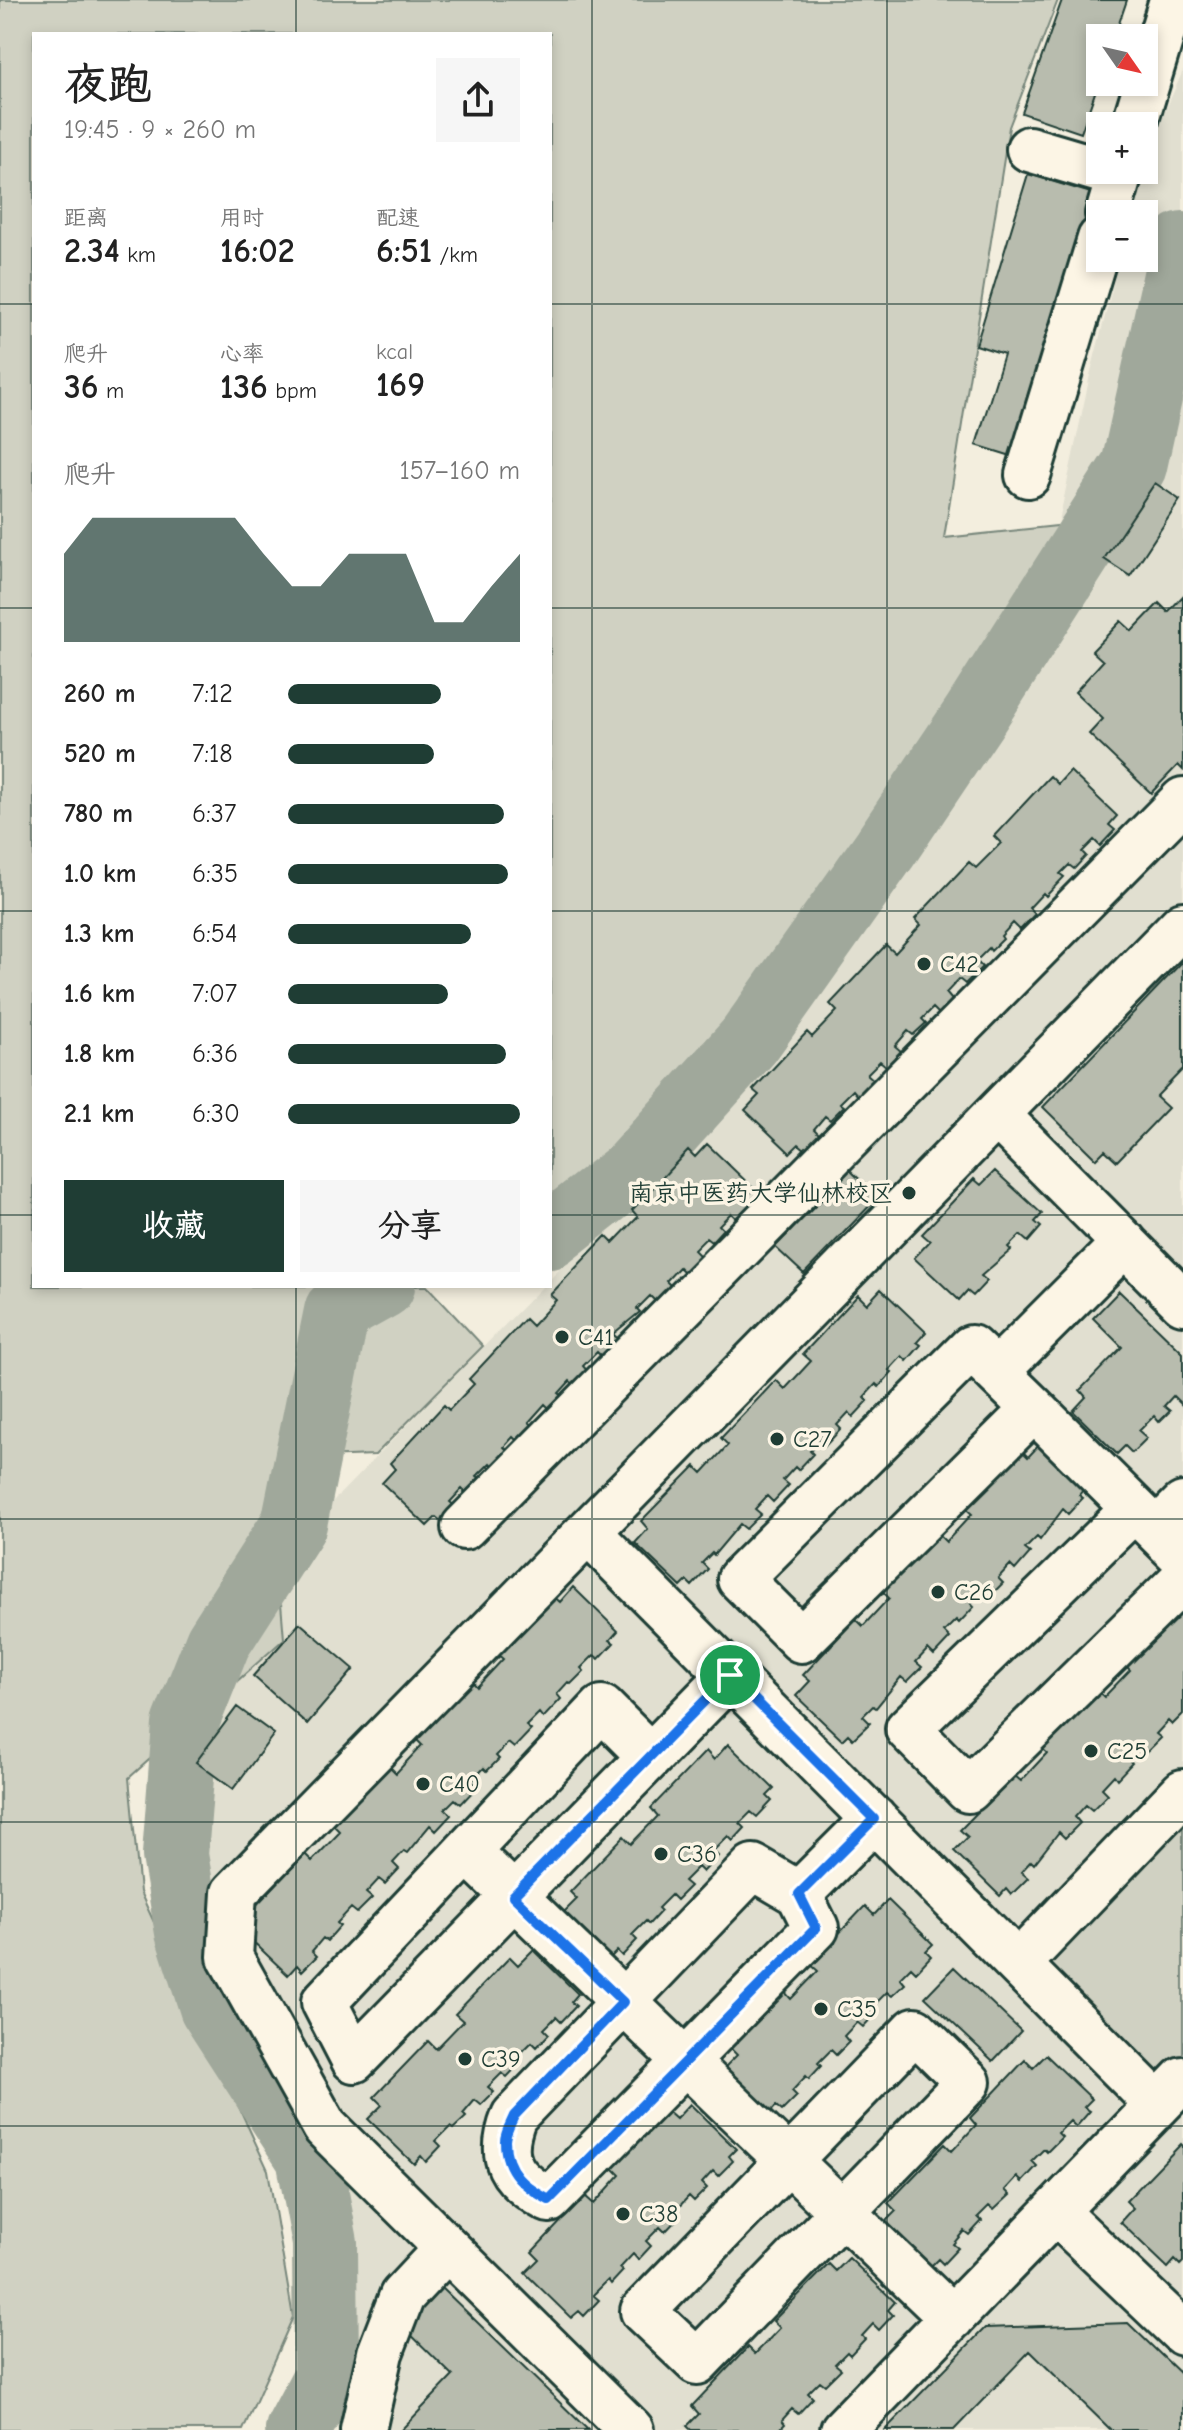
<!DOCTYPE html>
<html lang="zh">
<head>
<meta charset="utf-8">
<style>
	body { margin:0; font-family:"Comic Neue","LXGW WenKai TC",sans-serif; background:#f6f6f6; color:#222; height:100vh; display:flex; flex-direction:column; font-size:30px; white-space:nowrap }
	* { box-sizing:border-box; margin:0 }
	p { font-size:26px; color:#767676 }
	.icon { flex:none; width:44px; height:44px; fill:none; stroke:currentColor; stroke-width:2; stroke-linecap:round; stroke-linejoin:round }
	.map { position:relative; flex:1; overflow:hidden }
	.side { position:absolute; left:32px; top:32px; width:520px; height:1256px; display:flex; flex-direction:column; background:#fff; border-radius:0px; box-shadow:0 4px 12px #0003 }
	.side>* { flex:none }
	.needle { width:52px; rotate:124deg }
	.controls { position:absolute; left:1086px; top:24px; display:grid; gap:16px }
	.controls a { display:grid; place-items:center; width:72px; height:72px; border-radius:0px; background:#fff; box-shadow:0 4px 12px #0003; font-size:40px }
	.pin { position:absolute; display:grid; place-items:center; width:68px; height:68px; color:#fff; margin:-34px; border:4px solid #fff; border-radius:50%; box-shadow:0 2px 8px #0007 }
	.round { display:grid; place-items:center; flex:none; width:84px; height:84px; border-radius:0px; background:#f6f6f6 }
	.overview { display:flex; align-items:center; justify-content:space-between; height:136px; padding:0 32px }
	h1 { font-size:44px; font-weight:700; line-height:60px }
	.stats { display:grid; grid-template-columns:repeat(3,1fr); gap:12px; height:136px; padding:8px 32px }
	.stats div { display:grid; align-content:center }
	.stats b { font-size:34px; font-weight:700 }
	.stats small { font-size:22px; font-weight:400 }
	.stats p { font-size:22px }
	.chart { height:224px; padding:16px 32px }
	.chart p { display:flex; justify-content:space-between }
	.chart svg { width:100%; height:144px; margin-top:8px; fill:#1f3d34; opacity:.7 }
	.button { display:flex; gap:16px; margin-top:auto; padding:16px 32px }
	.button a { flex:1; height:92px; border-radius:0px; background:#1f3d34; color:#fff; font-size:32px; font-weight:700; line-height:92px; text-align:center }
	.button a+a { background:#f6f6f6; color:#222 }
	ul { padding:0 32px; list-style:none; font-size:26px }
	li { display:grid; grid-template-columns:128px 96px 1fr; align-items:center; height:60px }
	li i { height:20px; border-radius:10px; background:#1f3d34 }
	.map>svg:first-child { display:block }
</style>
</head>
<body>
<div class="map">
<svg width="1183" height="2430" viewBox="0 0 1183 2430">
	<rect width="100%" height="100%" fill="#f3eede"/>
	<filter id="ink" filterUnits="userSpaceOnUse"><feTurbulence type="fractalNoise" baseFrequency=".0125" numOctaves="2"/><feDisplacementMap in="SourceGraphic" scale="16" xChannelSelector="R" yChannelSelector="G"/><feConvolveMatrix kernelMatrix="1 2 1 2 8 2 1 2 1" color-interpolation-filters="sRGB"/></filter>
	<g filter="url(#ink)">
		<!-- built -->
		<path fill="#e1dfd0" d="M1183,71V2430H343L337,2328L307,2196L298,2164L187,1946L174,1805L296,1549L312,1526L334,1500L543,1286H550V1279L718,1107L1044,592L1090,375L1120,258H1144V214H1131L1147,151Z"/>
		<!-- green -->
		<path fill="#d0d1c2" stroke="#78877b" stroke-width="2" d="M0,0H1058L1009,127L944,538L1076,524L976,676L706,1058L565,1207L550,1214V34H34V1286H427L483,1346L375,1455L320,1457L280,1591L284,1639L129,1778L140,1892L268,2170L293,2317L243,2430H0Z
			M1183,1800V2055L1163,2076L1159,2077L1035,1953Z"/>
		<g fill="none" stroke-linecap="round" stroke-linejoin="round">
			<!-- river -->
			<path stroke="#a0a89b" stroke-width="66" d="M550,1236L632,1171L749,1041L885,849L974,717L1134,466L1183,244
				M298,2430L326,2377L325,2243L309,2157L212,2007L188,1932L175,1855L185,1725L218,1642L294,1524L337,1311L382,1286"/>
		</g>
		<!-- building -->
		<path fill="#b8bcae" stroke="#1f3d34" stroke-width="2" d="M1062,0H1127L1114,38H1100V78L1081,133L1022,113Z
			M1028,174L1101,196L1021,459L976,445L1004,354L976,345Z
			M1155,483L1180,500L1130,576L1104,559Z
			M1183,596V770L1178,765L1151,793L1089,734L1103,719L1075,692L1103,661L1092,651L1121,621L1132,631L1159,603L1168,612Z
			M1070,771L1117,816L1109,825L1115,830L1100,846L1094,840L1082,852L1086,856L1074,869L1069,865L1060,874L1064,877L1046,896L1043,893L1029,908L1035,914L1020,930L1013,923L1001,936L1003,939L991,951L989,948L976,961L982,967L965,984L959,979L946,993L952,1000L939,1014L933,1008L922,1019L926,1023L913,1035L908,1031L895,1046L902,1052L887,1067L880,1061L867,1074L874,1080L858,1096L853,1090L840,1103L844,1106L830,1120L825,1116L814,1129L820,1135L806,1150L799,1144L790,1153L745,1110L759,1095L753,1090L807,1032L812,1037L837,1011L830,1004L886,945L895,953L921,925L915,919L969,862L976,868L1001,843L994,836L1050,776L1058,784Z
			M1183,961V1069L1156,1097L1168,1108L1117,1161L1105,1150L1096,1159L1043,1107Z
			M707,1144L754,1189L746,1198L752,1203L737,1219L731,1213L719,1225L723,1229L711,1242L706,1238L694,1250L701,1257L686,1274L679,1267L666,1281L672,1287L657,1303L650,1296L637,1309L640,1312L613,1334L619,1340L602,1357L597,1352L583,1366L589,1373L576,1387L570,1381L559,1393L563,1396L550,1409L545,1404L529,1422L536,1428L520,1444L513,1437L504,1447L510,1453L496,1470L490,1463L477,1476L481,1479L467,1494L462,1489L450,1502L457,1508L443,1523L436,1517L427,1526L382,1483L395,1469L390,1463L444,1405L449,1410L474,1384L469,1379L525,1319L532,1326L556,1300L550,1295L606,1236L613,1243L638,1217L632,1210L688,1150L695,1157Z
			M850,1170L878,1197L804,1274L775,1247Z
			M995,1171L1042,1214L1035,1222L1041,1227L1028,1242L1020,1235L1008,1247L1011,1250L981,1276L987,1281L973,1296L967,1291L959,1300L914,1258L930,1241L922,1234L974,1179L981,1185Z
			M881,1289L926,1332L917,1342L921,1345L907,1361L902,1356L889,1370L892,1372L879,1387L876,1384L864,1397L868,1401L853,1417L849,1412L837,1425L841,1429L825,1446L820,1440L810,1451L813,1454L798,1470L795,1467L783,1480L789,1485L773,1502L767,1496L755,1509L761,1514L746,1529L740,1524L714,1555L712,1553L702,1563L708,1569L692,1586L687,1581L681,1587L635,1543L648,1529L641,1521L695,1466L702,1473L728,1445L721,1438L776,1380L785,1389L811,1361L803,1354L858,1295L867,1304Z
			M1119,1291L1183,1353V1406L1173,1396L1164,1406L1170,1411L1159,1422L1154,1416L1139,1431L1147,1438L1132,1453L1125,1446L1117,1454L1073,1411L1086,1397L1080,1390L1122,1347L1093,1318Z
			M1042,1442L1087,1485L1079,1495L1083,1498L1068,1514L1063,1509L1040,1540L1037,1537L1025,1549L1030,1553L1015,1570L1010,1565L998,1578L1003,1583L987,1599L981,1593L971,1604L974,1607L959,1623L956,1620L944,1632L950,1638L934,1655L928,1649L916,1662L922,1667L907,1682L901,1677L876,1708L873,1706L863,1716L870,1723L853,1739L848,1734L842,1740L796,1696L810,1681L803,1675L856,1619L863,1626L889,1598L882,1591L937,1533L946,1542L972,1514L964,1507L1020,1449L1028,1457Z
			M573,1587L618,1631L610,1640L614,1643L599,1659L594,1655L581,1668L584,1671L571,1684L568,1682L557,1694L561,1699L543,1718L539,1713L526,1726L531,1730L514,1748L508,1743L496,1756L499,1759L487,1771L484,1768L472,1781L477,1787L461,1804L455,1799L445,1809L451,1815L436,1831L430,1825L407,1853L404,1851L393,1863L399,1869L385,1884L379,1879L366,1893L372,1898L357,1913L351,1908L337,1923L340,1926L327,1941L323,1938L312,1951L317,1956L302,1971L297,1965L288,1975L243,1932L256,1917L250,1912L305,1854L312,1861L340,1832L333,1825L389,1766L396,1773L422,1745L415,1738L471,1680L477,1687L503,1659L496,1653L551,1594L560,1602Z
			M1183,1609V1714L1172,1725L1168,1721L1156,1734L1161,1738L1145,1754L1139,1749L1129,1760L1132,1763L1117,1779L1114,1775L1102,1788L1108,1794L1092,1810L1086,1805L1075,1817L1080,1823L1065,1838L1059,1832L1034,1864L1031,1861L1021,1872L1028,1878L1011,1895L1006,1889L1000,1896L954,1851L968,1837L960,1830L1014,1775L1021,1781L1047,1753L1040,1747L1095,1688L1104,1697L1130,1670L1122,1662Z
			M300,1623L354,1669L307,1724L253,1676Z
			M237,1707L274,1734L233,1789L196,1762Z
			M728,1744L774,1789L767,1796L772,1801L757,1817L751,1812L740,1823L745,1828L733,1841L728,1836L713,1851L718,1856L703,1872L698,1867L684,1881L690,1886L676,1900L671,1895L658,1908L661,1911L649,1924L646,1921L632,1935L637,1940L622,1956L617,1951L610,1958L563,1913L577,1899L570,1892L624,1836L631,1844L658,1816L651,1808L706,1751L714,1760Z
			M888,1900L933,1944L926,1951L931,1956L916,1972L911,1967L900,1978L905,1984L892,1996L887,1992L873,2006L878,2011L863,2027L857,2022L844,2036L849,2042L836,2055L831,2050L818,2063L821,2066L809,2079L806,2076L792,2091L797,2096L782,2111L776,2106L769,2114L723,2069L737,2055L729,2047L784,1991L791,1999L818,1971L810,1964L865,1906L874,1915Z
			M533,1950L578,1994L571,2002L576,2006L561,2022L556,2017L544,2029L549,2034L537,2047L532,2042L517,2057L522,2061L507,2077L502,2073L488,2087L494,2092L481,2105L475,2100L463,2114L466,2117L453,2129L450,2127L436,2141L441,2146L426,2162L421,2156L414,2164L368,2119L382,2105L374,2097L428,2041L436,2049L463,2021L455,2014L510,1957L518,1965Z
			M954,1967L1021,2031L993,2061L925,1997Z
			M1046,2055L1092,2099L1084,2107L1090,2111L1076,2127L1070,2121L1058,2133L1062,2137L1047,2152L1044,2149L1032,2161L1037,2166L1022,2182L1017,2177L1005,2190L1010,2195L994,2210L989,2206L978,2217L982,2221L969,2235L964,2231L953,2244L958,2248L943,2264L938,2259L930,2267L884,2223L896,2211L888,2203L945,2144L952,2151L976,2125L970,2118L1025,2060L1033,2068Z
			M690,2104L736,2149L729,2156L733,2161L718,2176L713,2171L702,2183L707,2188L694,2201L689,2196L675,2211L680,2216L665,2232L660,2227L646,2241L651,2246L638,2260L633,2254L620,2268L623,2271L611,2284L608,2280L593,2295L599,2300L584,2316L579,2311L571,2318L525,2273L539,2259L532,2252L585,2196L594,2204L620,2175L613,2168L667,2111L676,2119Z
			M1181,2144L1183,2146V2262L1180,2265L1175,2260L1168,2268L1120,2222L1133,2208L1126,2201Z
			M849,2258L895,2302L888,2310L893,2315L879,2330L873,2324L862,2336L865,2339L850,2355L847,2352L835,2364L841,2369L825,2385L820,2381L808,2393L813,2398L798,2414L792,2409L782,2420L785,2424L779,2430H691L687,2426L699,2414L692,2406L748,2347L755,2354L780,2328L773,2321L829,2264L836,2271Z
			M440,2286L588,2430H401L453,2376L402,2326Z
			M1128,2323L1183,2376V2430H1111L1030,2351L954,2430H885L985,2328Z"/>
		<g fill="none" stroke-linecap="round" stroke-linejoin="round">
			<defs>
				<path id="minor" d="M1134,126L1172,0
					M1029,149L1100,170
					M1108,214L1121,170
					M1028,475L1100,239
					M997,1115L1183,1302
					M996,1372L1034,1409L801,1640L740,1579L971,1348L996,1372L1125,1243
					M1034,1409L1183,1557
					M1134,1509L908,1729L968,1790L1183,1579
					M464,1527L1183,800
					M1157,1531L1183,1505
					M588,1532L1158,2105
					M650,1756L602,1708L324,2002L354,2060L730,1675
					M467,1851L952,2318
					M799,1894L753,1867L514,2116C497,2159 510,2179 549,2200L816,1928L799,1894L874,1819
					M1018,1964L1183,1792
					M915,2030L968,2082L697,2362L643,2311Z
					M1055,2211L1183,2333
					M363,2430L380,2353L402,2296L447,2248
					M631,2430L325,2127L230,1957L234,1893L1183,924
					M843,2430L1183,2079"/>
			</defs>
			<!-- minor casing -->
			<use href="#minor" stroke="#1f3d34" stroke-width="50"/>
			<!-- minor -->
			<use href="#minor" stroke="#fcf5e5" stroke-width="44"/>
		</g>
	</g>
	<g fill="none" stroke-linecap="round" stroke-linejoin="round" filter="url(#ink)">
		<defs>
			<path id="route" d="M730,1675L874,1819L799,1894L816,1928L549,2200C525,2187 505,2172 505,2141C505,2133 511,2123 514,2116L623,2002L513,1896Z"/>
		</defs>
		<!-- route casing -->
		<use href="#route" stroke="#fff" stroke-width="16"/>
		<!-- route -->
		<use href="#route" stroke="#1a73e8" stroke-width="10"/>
	</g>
	<!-- grid -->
	<path fill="none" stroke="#1f3d34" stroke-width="2" stroke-opacity="0.55" d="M296,0V34M592,0V2430M887,0V2430M0,304H34M550,304H1183M0,608H34M550,608H1183M0,911H34M550,911H1183M0,1215H34M550,1215H1183M296,1286V2430M0,1519H1183M0,1822H1183M0,2126H1183"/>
	<!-- markers -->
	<g fill="#1f3d34" stroke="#fcf5e5" stroke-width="3">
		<circle cx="924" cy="964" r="8"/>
		<circle cx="909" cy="1193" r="8"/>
		<circle cx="562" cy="1337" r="8"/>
		<circle cx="777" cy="1439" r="8"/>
		<circle cx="938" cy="1592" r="8"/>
		<circle cx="1091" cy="1751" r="8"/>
		<circle cx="423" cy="1784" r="8"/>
		<circle cx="661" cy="1854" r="8"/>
		<circle cx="821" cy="2009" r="8"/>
		<circle cx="465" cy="2059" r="8"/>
		<circle cx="623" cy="2214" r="8"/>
	</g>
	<g text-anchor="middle" stroke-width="7" stroke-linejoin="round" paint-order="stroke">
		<!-- poi labels -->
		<g font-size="24" fill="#1f3d34" stroke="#fcf5e5" text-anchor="start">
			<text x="940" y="972">C42</text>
			<text x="893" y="1201" text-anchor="end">南京中医药大学仙林校区</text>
			<text x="578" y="1345">C41</text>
			<text x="793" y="1447">C27</text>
			<text x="954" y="1600">C26</text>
			<text x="1107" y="1759">C25</text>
			<text x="439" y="1792">C40</text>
			<text x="677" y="1862">C36</text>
			<text x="837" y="2017">C35</text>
			<text x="481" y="2067">C39</text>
			<text x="639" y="2222">C38</text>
		</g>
	</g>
</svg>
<div class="controls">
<a><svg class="needle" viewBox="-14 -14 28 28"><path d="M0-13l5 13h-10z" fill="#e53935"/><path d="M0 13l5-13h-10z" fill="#767676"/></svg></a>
<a>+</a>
<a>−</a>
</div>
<div class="pin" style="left:730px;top:1675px;background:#1e9e55"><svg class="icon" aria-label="arrive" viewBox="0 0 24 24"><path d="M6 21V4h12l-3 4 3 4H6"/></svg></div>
<section class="side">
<div class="overview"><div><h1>夜跑</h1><p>19:45 · 9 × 260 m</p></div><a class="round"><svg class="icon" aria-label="share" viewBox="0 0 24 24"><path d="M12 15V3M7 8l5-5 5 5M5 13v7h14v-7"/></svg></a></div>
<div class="stats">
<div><p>距离</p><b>2.34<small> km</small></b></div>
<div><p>用时</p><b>16:02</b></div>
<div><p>配速</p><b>6:51<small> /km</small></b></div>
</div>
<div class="stats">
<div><p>爬升</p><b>36<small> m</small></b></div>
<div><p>心率</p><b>136<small> bpm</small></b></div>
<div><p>kcal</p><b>169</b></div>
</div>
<div class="chart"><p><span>爬升</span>157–160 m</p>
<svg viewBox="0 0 160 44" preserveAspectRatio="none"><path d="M0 44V17L10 6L20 6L30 6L40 6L50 6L60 6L70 17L80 27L90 27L100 17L110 17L120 17L130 38L140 38L150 27L160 17V44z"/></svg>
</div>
<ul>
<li><b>260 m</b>7:12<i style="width:66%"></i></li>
<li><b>520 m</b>7:18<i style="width:63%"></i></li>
<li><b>780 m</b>6:37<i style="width:93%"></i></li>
<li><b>1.0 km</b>6:35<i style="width:95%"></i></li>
<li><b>1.3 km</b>6:54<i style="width:79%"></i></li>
<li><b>1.6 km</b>7:07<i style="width:69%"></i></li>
<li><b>1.8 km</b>6:36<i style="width:94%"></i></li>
<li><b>2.1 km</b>6:30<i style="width:100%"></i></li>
</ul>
<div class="button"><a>收藏</a><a>分享</a></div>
</section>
</div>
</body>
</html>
